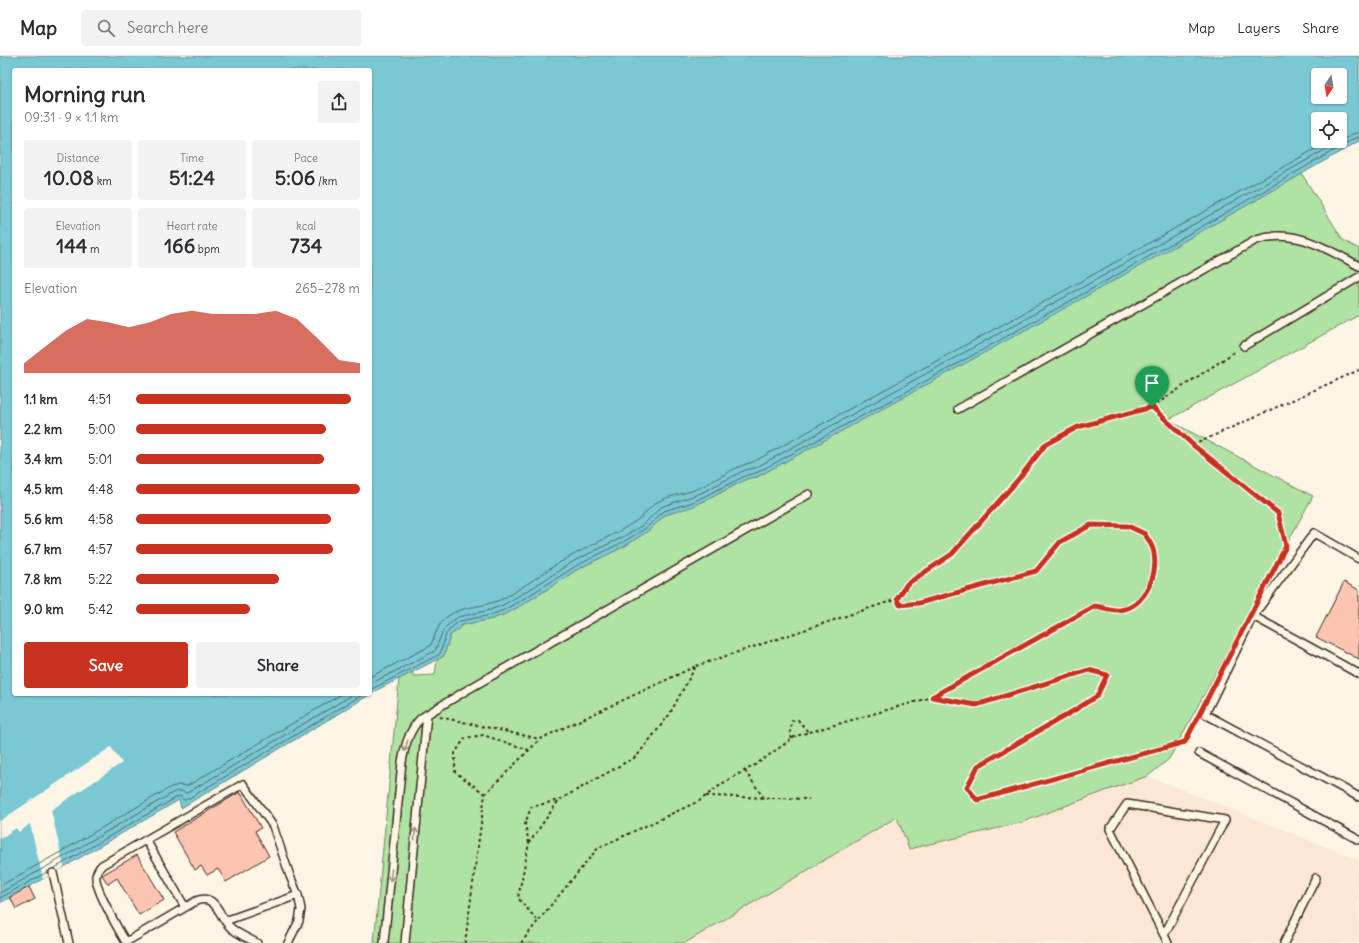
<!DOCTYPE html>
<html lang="en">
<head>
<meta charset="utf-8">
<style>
	body { margin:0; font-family:Delius,sans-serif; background:#f2f2f3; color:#2b2b33; height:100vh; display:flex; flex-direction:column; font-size:15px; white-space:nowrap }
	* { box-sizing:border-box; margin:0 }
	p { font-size:13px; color:#7c7c81 }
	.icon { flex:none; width:22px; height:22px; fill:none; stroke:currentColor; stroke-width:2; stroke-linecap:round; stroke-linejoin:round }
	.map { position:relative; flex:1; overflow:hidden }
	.panel { position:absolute; left:12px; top:12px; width:360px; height:628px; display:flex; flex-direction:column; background:#fff; border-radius:4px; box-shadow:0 1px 3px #0004 }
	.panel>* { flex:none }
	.needle { width:26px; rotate:191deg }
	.buttons { position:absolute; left:1311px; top:12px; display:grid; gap:8px }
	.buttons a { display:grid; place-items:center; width:36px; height:36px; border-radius:4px; background:#fff; box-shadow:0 1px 3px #0004; font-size:20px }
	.pin { position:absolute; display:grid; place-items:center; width:34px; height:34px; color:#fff; margin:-41px -17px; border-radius:50% 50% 50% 0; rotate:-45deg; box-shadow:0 0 4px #0007 }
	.pin .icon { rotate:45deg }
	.round { display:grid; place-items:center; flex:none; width:42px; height:42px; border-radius:4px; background:#f2f2f3 }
	.overview { display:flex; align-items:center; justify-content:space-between; height:68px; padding:0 12px }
	h1 { font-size:22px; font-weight:700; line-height:30px }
	.figures { display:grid; grid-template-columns:repeat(3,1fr); gap:6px; height:68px; padding:4px 12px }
	.figures div { display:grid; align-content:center; border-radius:4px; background:#f2f2f3; text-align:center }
	.figures b { font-size:20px; font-weight:700 }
	.figures small { font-size:11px; font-weight:400 }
	.figures p { font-size:11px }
	.chart { height:112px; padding:8px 12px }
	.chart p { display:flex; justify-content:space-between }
	.chart svg { width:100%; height:72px; margin-top:4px; fill:#c8321e; opacity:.7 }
	.action { display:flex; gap:8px; margin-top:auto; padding:8px 12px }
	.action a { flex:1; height:46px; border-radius:4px; background:#c8321e; color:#fff; font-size:16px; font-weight:700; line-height:46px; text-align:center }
	.action a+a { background:#f2f2f3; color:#2b2b33 }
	ul { padding:0 12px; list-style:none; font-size:13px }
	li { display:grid; grid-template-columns:64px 48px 1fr; align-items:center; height:30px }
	li i { height:10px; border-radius:5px; background:#c8321e }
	header { display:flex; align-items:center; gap:24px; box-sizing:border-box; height:56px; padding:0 20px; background:#fff; border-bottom:1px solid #e1e1e2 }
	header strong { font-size:19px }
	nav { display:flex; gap:22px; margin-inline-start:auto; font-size:14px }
	.search { width:280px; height:36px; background:#f2f2f3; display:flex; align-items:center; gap:10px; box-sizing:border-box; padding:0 14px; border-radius:4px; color:#7c7c81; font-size:15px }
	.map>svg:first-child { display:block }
</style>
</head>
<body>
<header>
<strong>Map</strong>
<div class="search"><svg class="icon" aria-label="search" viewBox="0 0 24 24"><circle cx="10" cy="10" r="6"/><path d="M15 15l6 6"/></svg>Search here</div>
<nav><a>Map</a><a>Layers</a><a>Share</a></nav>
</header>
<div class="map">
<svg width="1359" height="887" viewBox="0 0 1359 887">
	<rect width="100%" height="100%" fill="#fcf5e5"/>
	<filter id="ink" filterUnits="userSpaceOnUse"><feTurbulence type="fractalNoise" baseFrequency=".025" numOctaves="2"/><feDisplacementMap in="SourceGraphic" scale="8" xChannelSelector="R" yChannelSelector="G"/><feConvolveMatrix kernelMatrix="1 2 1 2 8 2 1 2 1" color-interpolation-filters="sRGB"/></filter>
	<g filter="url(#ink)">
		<!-- built -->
		<path fill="#fce7d5" d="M1148,720L1359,804V883L1357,887H685L897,761L909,793L1020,767L1108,734Z"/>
		<!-- green -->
		<path fill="#afe2a3" stroke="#758660" d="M1302,118L1343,184L1359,193V259L1168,364L1313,440L1169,703L1148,720L1108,734L1020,767L909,793L897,761L685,887H374L399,623L413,616V620L435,619L437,604L444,599L450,580L463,569L492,563L508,557L540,538L578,513L625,490L648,475L665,459L705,445L749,422L757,421L1096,234Z"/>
		<!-- water -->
		<path fill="#79c8d4" stroke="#60898b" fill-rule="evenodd" d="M0,0H1359V85C1160,200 959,312 757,421L749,422L694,450L665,459L648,475L625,490L578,513L540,538L508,557L492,563L462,569L450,580L444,600L381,632L181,752L179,744L64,811L0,847ZM14,14H370V638H14ZM1318,19H1340V41H1318ZM1318,63H1340V85H1318Z"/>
		<!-- pier -->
		<path fill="#fcf5e5" d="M111,691L122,707L51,754L64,811L43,823L30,768L19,776L16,772L0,783V765Z"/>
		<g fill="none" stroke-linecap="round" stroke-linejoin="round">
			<!-- shore -->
			<path stroke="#546967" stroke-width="1" d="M370,621L430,590C436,579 437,568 448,560C462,550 484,551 500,544C522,533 542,517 564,504C588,490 613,480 636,465C645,460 649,450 659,445C671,439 686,438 699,432C715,425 737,409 753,406L1089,221L1329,85
				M370,628L435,595L443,574L451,566L458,561L490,554L503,549L535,530L574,505L621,482L643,469L661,451L701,437L745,414L755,412L1092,226L1353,78L1359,76
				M370,634L440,598L446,578L454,569L460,565L491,559L506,553L538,534L576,510L623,486L646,472L664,455L693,446L747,419L756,417C958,309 1158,197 1355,82H1359
				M53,813L177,741L180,740L184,744H186L364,638
				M0,830L57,798L171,731L179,729L187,730L342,638
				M0,837L60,803L174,736L180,735L187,737L354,638
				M0,842L49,815"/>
		</g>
		<!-- building -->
		<path fill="#fdc5b1" stroke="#3b2a1e" d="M1344,526L1359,534V603L1316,581Z
			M240,736L261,772L255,775L269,800L226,826L218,813L207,819L201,810L195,814L173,776Z
			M137,799L164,844L139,859L117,822L108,828L102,819Z
			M29,831L35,843L16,853L10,841Z"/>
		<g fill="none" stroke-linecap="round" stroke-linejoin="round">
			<defs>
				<path id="service" d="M1244,290L1359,221
					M958,353L1256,184C1294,171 1327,193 1359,210
					M1253,560L1314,477L1359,503
					M1359,618L1253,560L1205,658L1359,741
					M1199,697L1359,784
					M146,784L185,851
					M53,817L69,887
					M225,865L298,839
					M1164,879L1225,764L1127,748L1110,773L1168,887
					M257,887C248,882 237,878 230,871C218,860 217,837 196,845L126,886C119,875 94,831 96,820C97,815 99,812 102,809L243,728L273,770L290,820L298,839L301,853L299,865L288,887
					M384,887L402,706C405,690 409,674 421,662L467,634L809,438
					M405,887L427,658
					M1284,887L1316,822"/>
			</defs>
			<!-- service casing -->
			<use href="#service" stroke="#3b2a1e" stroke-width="10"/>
			<!-- path -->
			<path stroke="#3b2a1e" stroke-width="2" stroke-dasharray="3 3" stroke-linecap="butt" d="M1152,351L1193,389L1278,457L1286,490L1271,519
				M1193,389L1359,314
				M696,610L897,543
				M932,641L1095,550C1102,551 1113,555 1120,554C1144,551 1157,519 1155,498C1154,491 1148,484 1145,478L1128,470L1091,469L1060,486L1036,515L919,547L900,549L897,543L907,528L952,499L1017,425L1046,388L1078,371L1152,351L1236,295
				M440,661L540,683
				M792,683L790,676L792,665L798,664L808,676
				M745,715L764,742
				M485,738L455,716V697L465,682L483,679L529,694
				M706,740L809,743
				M529,787L525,768L531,751L559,744
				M465,887L485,738L540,683L696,610L669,659L637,700L559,744L529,787L518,842L538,865L598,792L699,745L726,725L755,709L796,680L932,641L976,649L1089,614L1107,619L1097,640L1075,654L978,710L967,731L977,744L1185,686L1197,661
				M521,887L538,865"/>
			<!-- service -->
			<use href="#service" stroke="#fcf5e5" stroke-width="7"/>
		</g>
		<!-- one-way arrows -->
		<defs><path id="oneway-shaft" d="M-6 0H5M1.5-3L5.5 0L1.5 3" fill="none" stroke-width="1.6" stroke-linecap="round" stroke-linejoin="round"/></defs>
		<g stroke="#9c9082">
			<use href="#oneway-shaft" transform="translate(406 690) rotate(108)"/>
			<use href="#oneway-shaft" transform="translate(415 778) rotate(-85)"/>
			<use href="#oneway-shaft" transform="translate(391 819) rotate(96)"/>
		</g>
	</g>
	<g fill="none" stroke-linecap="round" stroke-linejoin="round" filter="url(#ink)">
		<defs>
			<path id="route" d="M1152,351L1193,389L1278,457L1286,490L1185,686L977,744L967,731L978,710L1075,654L1097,640L1107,619L1089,614L976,649L932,641L1095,550C1102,551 1113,555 1120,554C1144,551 1158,520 1154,498C1154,491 1148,484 1145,478L1128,470L1091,469L1060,486L1036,515L919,547L900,549L897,543L907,528L952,498L1017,425L1046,388L1078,371Z"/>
		</defs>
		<!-- route casing -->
		<use href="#route" stroke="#fff" stroke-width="8"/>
		<!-- route -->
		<use href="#route" stroke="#c8321e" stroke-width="5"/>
	</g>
</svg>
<div class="buttons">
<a><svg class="needle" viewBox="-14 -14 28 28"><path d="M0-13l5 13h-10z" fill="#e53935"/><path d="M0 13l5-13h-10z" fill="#7c7c81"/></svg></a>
<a><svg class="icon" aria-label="locate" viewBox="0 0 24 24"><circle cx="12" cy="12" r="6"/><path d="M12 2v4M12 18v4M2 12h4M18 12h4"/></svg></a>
</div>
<div class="pin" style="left:1152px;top:351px;background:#1e9e55"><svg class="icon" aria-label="arrive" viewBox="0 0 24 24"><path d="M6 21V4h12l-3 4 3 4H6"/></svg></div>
<section class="panel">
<div class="overview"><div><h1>Morning run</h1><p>09:31 · 9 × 1.1 km</p></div><a class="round"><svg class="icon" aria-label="share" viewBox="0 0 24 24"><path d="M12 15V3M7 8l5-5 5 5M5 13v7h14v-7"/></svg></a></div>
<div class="figures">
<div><p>Distance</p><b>10.08<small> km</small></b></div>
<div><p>Time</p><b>51:24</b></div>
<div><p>Pace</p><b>5:06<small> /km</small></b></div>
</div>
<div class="figures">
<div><p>Elevation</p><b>144<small> m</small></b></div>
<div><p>Heart rate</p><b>166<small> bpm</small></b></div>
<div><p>kcal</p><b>734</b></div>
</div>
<div class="chart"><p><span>Elevation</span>265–278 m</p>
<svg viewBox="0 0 160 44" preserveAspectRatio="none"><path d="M0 44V38L10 28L20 18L30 11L40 13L50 16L60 13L70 8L80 6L90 8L100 8L110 8L120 6L130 11L140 23L150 36L160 38V44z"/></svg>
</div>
<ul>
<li><b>1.1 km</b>4:51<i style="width:96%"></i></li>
<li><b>2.2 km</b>5:00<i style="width:85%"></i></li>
<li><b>3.4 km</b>5:01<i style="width:84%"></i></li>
<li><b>4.5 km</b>4:48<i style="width:100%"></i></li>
<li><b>5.6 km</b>4:58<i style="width:87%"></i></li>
<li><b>6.7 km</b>4:57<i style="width:88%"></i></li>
<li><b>7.8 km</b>5:22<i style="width:64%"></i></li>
<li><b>9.0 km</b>5:42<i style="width:51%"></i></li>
</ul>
<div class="action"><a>Save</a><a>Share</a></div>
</section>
</div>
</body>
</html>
